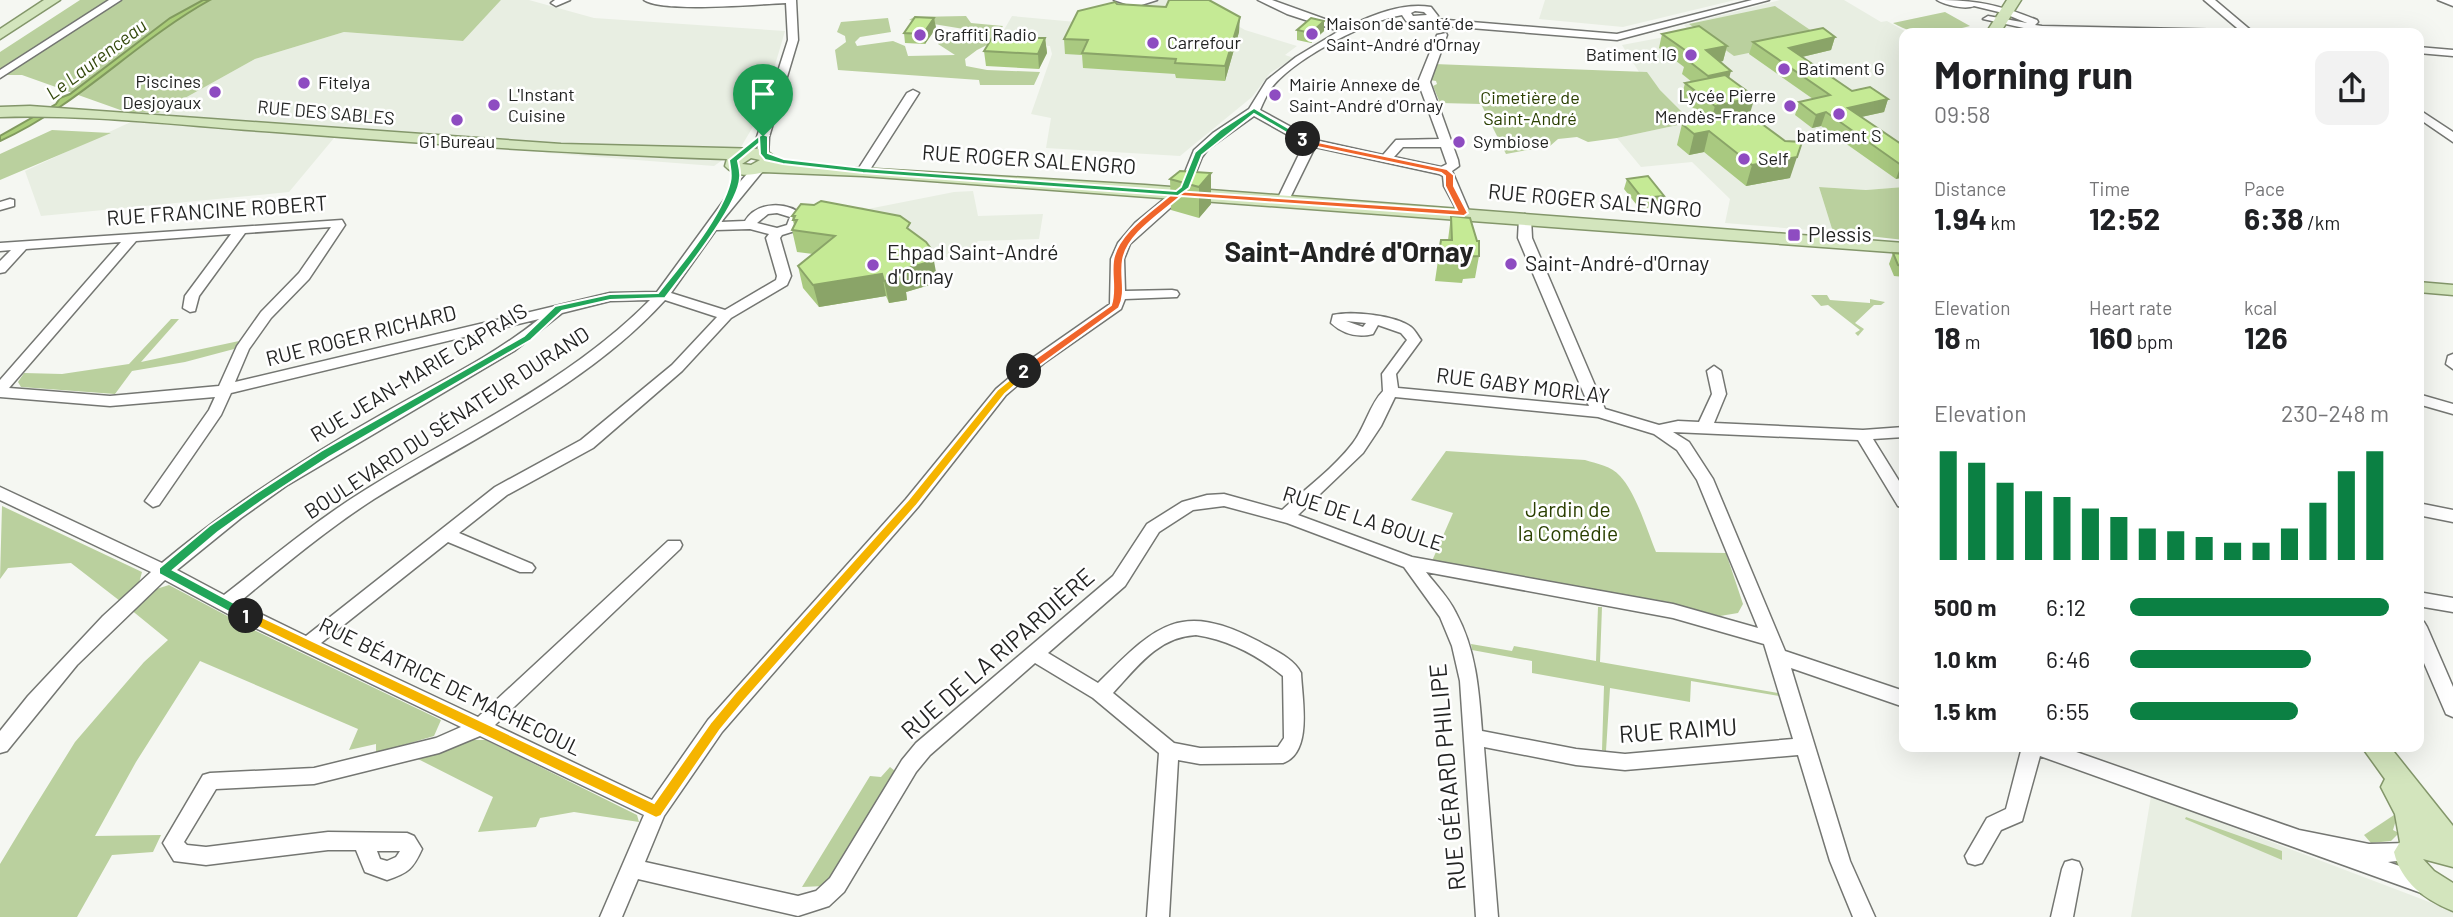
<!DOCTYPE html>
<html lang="en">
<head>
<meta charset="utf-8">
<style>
	body { margin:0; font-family:Barlow,sans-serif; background:#f2f2f2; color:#202124; height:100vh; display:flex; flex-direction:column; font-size:26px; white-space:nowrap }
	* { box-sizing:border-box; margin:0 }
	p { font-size:23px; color:#757577 }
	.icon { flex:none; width:38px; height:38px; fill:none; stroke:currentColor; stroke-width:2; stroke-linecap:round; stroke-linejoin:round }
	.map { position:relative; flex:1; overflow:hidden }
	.panel { position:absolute; left:1899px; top:28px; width:525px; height:724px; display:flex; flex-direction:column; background:#fff; border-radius:14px; box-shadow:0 7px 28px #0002 }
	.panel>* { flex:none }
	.pin { position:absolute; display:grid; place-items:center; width:60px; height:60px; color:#fff; margin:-72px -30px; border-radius:50% 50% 50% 0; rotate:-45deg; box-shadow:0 0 7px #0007 }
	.pin .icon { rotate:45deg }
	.km { position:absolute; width:35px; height:35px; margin:-18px; border-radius:50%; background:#222; color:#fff; font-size:19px; line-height:35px; text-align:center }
	.round { display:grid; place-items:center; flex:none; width:74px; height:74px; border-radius:14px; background:#f2f2f2 }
	.headline { display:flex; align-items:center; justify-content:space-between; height:119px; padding:0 35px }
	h1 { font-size:38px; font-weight:700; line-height:52px }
	.metrics { display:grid; grid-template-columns:repeat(3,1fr); gap:10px; height:119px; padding:7px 35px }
	.metrics div { display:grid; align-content:center }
	.metrics b { font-size:30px; font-weight:700 }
	.metrics small { font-size:19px; font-weight:400 }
	.metrics p { font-size:19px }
	.chart { height:196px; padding:14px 35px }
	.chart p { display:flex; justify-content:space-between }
	.chart svg { width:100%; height:126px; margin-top:7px; stroke:#0b8043; stroke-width:6 }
	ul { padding:0 35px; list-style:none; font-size:23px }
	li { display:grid; grid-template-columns:112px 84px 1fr; align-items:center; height:52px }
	li i { height:18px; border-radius:9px; background:#0b8043 }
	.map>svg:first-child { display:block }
</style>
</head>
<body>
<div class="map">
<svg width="2453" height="917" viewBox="0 0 2453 917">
	<rect width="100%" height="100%" fill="#f5f7f2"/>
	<!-- built -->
	<path fill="#e8eee2" d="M501,0H529L594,18L785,31L761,113L741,147L714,166L547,153L496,140L350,131L334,138L289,192L41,216L25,171L148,114L158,113L255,59L344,32L463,41Z
		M1159,0H1193L1245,30L1297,46L1285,55L1294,58L1270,73L1252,97L1180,156L1046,148L1051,118L1031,114L1052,54L1050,46L997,42L1012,16L1076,22Z
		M1545,0H1735L1623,27L1539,19Z
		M1780,0H1844L1881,22L1887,21L1908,33H1904V187L1866,190L1819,187L1833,232L1725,223L1730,199L1692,162L1641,167L1617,138L1692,122L1660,90L1647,73L1639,72L1622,45L1691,32L1684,25Z
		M973,191L978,216L1043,214L1039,239L978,241L962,260L946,257L903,228L829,213L862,207L868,209L954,192Z
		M2151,796L2453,911V917H2131Z"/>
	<!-- green -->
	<path fill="#bad09e" d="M80,0H501L463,41L344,32L255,59L158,113L126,112L22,75H0V52Z
		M1775,6L1822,38L1734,56L1689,24Z
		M1945,12L1970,26C1940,33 1921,39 1893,23Z
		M966,16L971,23L1003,26L993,42L977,50L965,59L966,66L987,70L1040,72L1034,85H980L979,80L838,70L835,50L846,42L845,36L837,32L841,22L888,18L891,32L860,37L855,42L857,46L893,41L905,46L908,56L955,55L938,44C950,30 960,33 976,31L909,20L914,17Z
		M1434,64L1647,72L1660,90L1692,122L1617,138L1588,142L1577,137L1558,139L1550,146L1506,154L1481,104L1440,103L1433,86L1437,84L1436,81L1430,80Z
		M52,130L111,133L0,180V154Z
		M1819,187L1866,190L1904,187V240L1833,232Z
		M1811,295H1827L1830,300L1870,303V299L1885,302L1881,305H1874L1855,323L1864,329L1858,336L1855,333L1860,330L1828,305L1821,306Z
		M171,319H179L141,362L239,341L234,349L185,362L132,371L115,394L21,387L18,382L24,373L62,374L129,364Z
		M1446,451L1585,460C1598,464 1611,466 1620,476C1636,493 1647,530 1656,552L1726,553L1743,604L1738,613L1720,616L1668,602L1432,561L1453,513L1411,500Z
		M2,506L142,572L139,583L120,601L71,563L8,568L0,579Z
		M169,585L248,627L441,720L434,736L376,753V744L349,750L358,729L200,661L136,762L95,836L161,835L153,852L112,855L77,917H0V864L29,816L75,742L144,662L168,640L130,609L150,591Z
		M1598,607H1602L1600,662L1778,693L1779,696L1691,681L1690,702L1610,688L1606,751L1602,750L1604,686L1532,673V661L1472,650L1471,644L1512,651L1514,646L1596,661Z
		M473,740H486L637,815L639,822L574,812L540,818L536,827L478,832L493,797L416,758Z
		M890,767L895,771L824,886L802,887L870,776L881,777Z
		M2394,815L2397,817L2393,830L2399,833L2391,841L2371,843L2364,835Z
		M2186,817L2282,851V860L2185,819Z"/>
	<!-- water -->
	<path fill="#a9cc78" stroke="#819a5e" stroke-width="2" d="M203,0H210C136,41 78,106 0,141V136L56,104L60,98L70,94L170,18Z"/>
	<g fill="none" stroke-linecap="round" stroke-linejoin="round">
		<defs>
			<path id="minor" d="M109,0H121L0,78V70Z
				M555,0H570L556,6L551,3Z
				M644,0H796L798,40L769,137L768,157L764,158L758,154L757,137L788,40L786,3C758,4 663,13 644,0Z
				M1114,0H1157L1135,7Z
				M1258,0H1272L1347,27C1372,15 1403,2 1431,7L1438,16L1435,19L1617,34L1752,0H1769L1617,40L1421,24L1406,21L1402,15C1366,21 1291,60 1270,90C1266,96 1263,103 1260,110L1315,140L1383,155L1396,140L1439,139L1418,82L1437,35L1446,33L1447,35L1430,82L1458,160L1459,166L1452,171L1470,213L1468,216H1460L1444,186L1443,176L1439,174L1315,147L1288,202L1286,205H1278L1276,202L1304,144L1254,116L1208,149L1202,157L1188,192L1130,244L1124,259L1125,291L1172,290L1177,291L1179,294L1177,297L1125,299L1121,309L1044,363L1006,395L918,507L722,732L664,816L645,862L798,896L816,891L830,878L902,760L916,743L1113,576L1147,524L1182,502L1207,495L1224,494L1282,510C1305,489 1334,468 1353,443C1365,427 1370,404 1383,391L1382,374L1407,340L1401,333L1378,325L1373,334C1357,338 1343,334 1331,323L1333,315C1352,311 1395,315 1411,327C1415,330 1418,336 1421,340L1396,374L1398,388L1589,406L1518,238L1519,218L1525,214L1531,218L1532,238L1605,409L1659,425L1678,421L1699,422L1712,394L1707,371L1714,366L1721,371L1726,394L1714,423L1863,430L1904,427V437L1873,439L1904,489V508L1898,506L1858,440L1673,432L1689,442L1713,479L1785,651L1904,691V707L1791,668L1850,861L1875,917H1853L1830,861L1798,755L1625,770L1576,765L1484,747L1498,917H1476L1460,681L1452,646L1440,617L1404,567L1287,523L1224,506L1193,510L1159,532L1125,586L1048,653L1098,683C1154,628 1178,599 1258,641C1272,649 1294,658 1301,673C1302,699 1313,753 1283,763L1200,764L1178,760L1169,917H1147L1159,753L1093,698L1035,663L930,755L916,772L844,892L829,906L798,916L638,879L622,917H600L644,815L480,736L439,753L314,784L216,789L184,842L187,845L206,847L328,832L407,833L414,836L422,849C413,869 408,873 387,880L365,872L356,850H328L206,865L174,861L163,843L203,775L210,773L314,768L436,738L461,727L241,621L165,580L77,665L7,751L0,753V731L28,696L103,616L151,572L0,500V487L162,563C231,505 306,457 384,413C436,383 492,357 539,319L231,393L221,415L159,505L153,507L145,501L209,410L215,397L110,406L0,397V380L121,242L26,249L5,272L0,273V261L11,250L0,251V243L342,220L345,225L309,279L271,318L249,349L235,382L610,293L657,292L725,199L754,166H762V172L721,222L745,221C757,201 788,201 803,216L798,230L782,235L780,238L791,276L787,285L731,318L682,371L593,448L507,495L459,533L532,564L535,568L532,572H520L448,542L321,643L478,717L668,541H680L682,545L680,549L495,725L652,800L708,720L906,499L996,389L1034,357L1110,304L1111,259L1118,243L1135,223L1179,187L1194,150L1213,133L1249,109L1267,80L1296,57L1339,31L1287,14ZM1415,11L1424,12L1427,15L1413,16L1411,13ZM1403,147H1441L1447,164L1441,167L1394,157ZM777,213L790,217L787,225L777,228L757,223L768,214ZM331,227L299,273L261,312L237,346L219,386L110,396L9,388L136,241L231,234L185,296L183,308L190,312L195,311L199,296L245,233ZM750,229L769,234L766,238L777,276L776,280L725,310L671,293L716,230ZM650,300C569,382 462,430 365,490C315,521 270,559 224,595L177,570L241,518L286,486L514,351L562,313L610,301ZM665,300L717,317L672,365L581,440L495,487L306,636L238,603C282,567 326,530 374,499C473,437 585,388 665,300ZM1346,321L1366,323L1363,327ZM1395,397L1598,417L1654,434L1677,450L1697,480L1758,628L1673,604L1412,557L1298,515L1363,453L1381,426ZM1426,572L1673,618L1764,644L1793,739L1625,754L1576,749L1482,731C1479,690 1476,650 1456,613C1449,598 1436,585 1426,572ZM1196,635C1229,640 1257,655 1283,676L1284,738L1278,747L1200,748L1174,743L1113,693C1137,667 1158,637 1196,635ZM377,851H400L396,857L387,861L380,859Z
				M1937,0C1975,0 2001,5 2037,20L2038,22L2035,25L2042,26L2231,30L2236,33L2042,32L1983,19L1988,16L2027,23L2003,13L1974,6C1965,10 1945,5 1937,0Z
				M2204,0H2215L2254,33H2243Z
				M2438,0H2453V6Z
				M2418,47L2453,50V56L2418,53Z
				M913,90L919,93L869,171L863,175L859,174L857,171L907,93Z
				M2418,109L2453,132V142L2418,118Z
				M10,199L14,200V206L0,210V202Z
				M2453,354V369L2446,364L2448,356Z
				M2418,394L2453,404V414L2418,404Z
				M2418,503L2453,510V522L2418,515Z
				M2418,592L2453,598V612L2418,606Z
				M2418,620L2424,622L2427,627L2453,687V717L2446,714L2418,649Z
				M2022,747H2062L2299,830L2369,844L2408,843L2415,845L2418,852L2415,859L2388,862L2434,878L2438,885L2434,892L2427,895L2040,756L2022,821L2001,830L1982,863L1975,865L1968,863L1965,856L1987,818L2006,809Z
				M2072,860L2079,862L2082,869L2073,917H2051L2062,869L2065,862Z"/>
			<path id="major" d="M44,0H60L0,39V29Z
				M2007,0H2021L2000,33H1986Z
				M30,106L561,144L764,149L775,157V163L1145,185L1904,243V253L863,176L763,172C750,176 735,177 725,166L727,159C577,154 427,144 276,132C185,126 92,114 0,117V107ZM751,158L760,160L751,165L742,164Z
				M2418,282L2453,285V295L2418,292Z
				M2362,747H2390L2453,826V867L2423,859L2434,871L2453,883V911C2425,900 2401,882 2394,852L2400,842L2395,814L2381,787L2385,779Z"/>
		</defs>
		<!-- minor casing -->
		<use href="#minor" stroke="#747672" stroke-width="3"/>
		<!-- major casing -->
		<use href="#major" stroke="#83966a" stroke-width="3"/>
		<!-- minor -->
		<use href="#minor" fill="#fff" fill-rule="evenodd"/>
		<!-- major -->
		<use href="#major" fill="#d3e5bd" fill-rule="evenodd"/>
	</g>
	<!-- wall -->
	<path fill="#a9c980" d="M1117,4L1239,32L1225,81L1176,78L1175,74L1083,68L1082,55L1065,54L1064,39Z
		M934,18L936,28L925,44L905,43L904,33Z
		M1297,30L1324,31L1311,43L1297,40Z
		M1662,34L1727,46L1723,61L1720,62L1750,113H1748L1790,178L1746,186L1704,152L1689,155L1677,145L1682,124L1707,118L1681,99L1685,83L1692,82L1682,74L1684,67L1659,48Z
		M1835,37L1831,50L1802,57L1852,91L1888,99L1884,112L1861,117L1904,146V177L1896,179L1821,126L1812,128L1795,115L1799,102L1813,99L1749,54L1753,42Z
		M1045,38L1047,53L1039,69L986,66L984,51Z
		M1211,173V204L1199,218L1171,210L1170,179Z
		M1627,179L1664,196L1661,206L1640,209L1624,189Z
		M792,216L912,232L936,272L931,275L933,284L906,292L907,300L889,303L886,296L819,307L803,288L798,266L813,254L797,252L792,230L794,225Z
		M1451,216L1479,256L1475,278L1463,279L1462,283L1435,281L1441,240H1448Z
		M1893,253L1904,254V277L1894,276L1889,264Z"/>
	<!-- shaded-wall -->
	<path fill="#8aa468" d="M1240,17L1239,32L1225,81V66Z
		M934,18L936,28L925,44L923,34Z
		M1324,21V31L1311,43V33Z
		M1835,37L1831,50L1785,61L1789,48Z
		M1045,38L1047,53L1039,69L1038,54Z
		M1727,46L1723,61L1702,65L1706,50Z
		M1731,71L1727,86L1704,91L1708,76Z
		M1755,97L1750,113L1711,121L1715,106Z
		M1888,99L1884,112L1843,121L1848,108Z
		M1826,112L1821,126L1812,128L1816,115Z
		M1709,131L1704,152L1689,155L1694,134Z
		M1802,142L1790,178L1746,186L1752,165Z
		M1904,164V177L1896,179L1901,165Z
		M1211,173V204L1199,218V187Z
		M932,250L936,272L931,275L933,284L906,292L907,300L889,303L884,281Z
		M882,274L886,296L819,307L813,285Z"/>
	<!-- building -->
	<path fill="#c5ea95" stroke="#8aa468" stroke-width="2" d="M1169,0H1209L1240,17L1225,66L1175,63L1176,59L1082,53L1088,40L1064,39L1078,11L1115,2L1117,4L1166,7Z
		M915,17L934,18L923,34L904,33Z
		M1311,18L1324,21L1311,33L1297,30Z
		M1699,26L1727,46L1706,50L1731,71L1708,76L1686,59L1695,57L1662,34Z
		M1823,28L1835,37L1789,48L1852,91L1870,87L1888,99L1848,108L1904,146V164L1901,165L1826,112L1816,115L1799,102L1830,95L1753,42Z
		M992,38H1045L1038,54L984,51Z
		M1725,75L1755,97L1715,106L1685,83Z
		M1743,110L1785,141L1802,142L1797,157L1752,165L1709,131L1694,134L1682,124Z
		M1180,171L1211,173L1199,187L1170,179Z
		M1648,176L1664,196L1642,198L1627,179Z
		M821,201L900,216L910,223L907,228L926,242L932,250L925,255L929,262L901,270L903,278L884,281L882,274L813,285L798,266L835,236L792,230L797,220H793L795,216H792L801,204L814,205Z
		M1451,216L1470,218L1477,241H1479V256L1462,257L1465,261L1438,259L1441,240H1452Z
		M1893,253L1904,254V266L1898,265Z"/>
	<!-- split-1 -->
	<path fill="#22a559" stroke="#fff" stroke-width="2" d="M760,135L768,136L738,161C739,166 741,172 740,178C739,205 683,274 665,298L610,300L562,311L531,340L329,457L263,500L218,532L173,570L251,612V619H242L159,574V568L209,526L255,494L321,451L524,336L555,306L610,294L658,293C681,265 722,216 730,182C732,175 730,168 729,160Z"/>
	<!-- split-2 -->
	<path fill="#f5b400" stroke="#fff" stroke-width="2" d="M1024,368L1030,371L1028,374L1005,394L916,506L744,701L720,730L661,816L656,818L242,619L240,616L246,611L251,612L654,803L711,722L735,693L908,500L997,390Z"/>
	<!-- split-3 -->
	<path fill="#f0652b" stroke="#fff" stroke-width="2" d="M1303,136L1313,141L1447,169L1454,175V186L1468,213L1464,216L1181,196C1162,213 1127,234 1123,260C1120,277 1127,292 1119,308L1028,374H1021V369L1111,305C1116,290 1111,276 1113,261C1117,232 1155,209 1175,191L1457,210L1445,186V176L1441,173L1308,145L1298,139Z"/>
	<!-- split-4 -->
	<path fill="#22a559" stroke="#fff" stroke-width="2" d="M1254,108L1307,139L1299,140L1254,114L1202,155L1189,188L1178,196L863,173L783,164L765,160L760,154L759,136L763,134L768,136V153L784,159L863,168L1176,191L1181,187L1195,152L1220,130Z"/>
	<!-- markers -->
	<g fill="#8e4cc1" stroke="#fff" stroke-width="2.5">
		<circle cx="1312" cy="34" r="7"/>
		<circle cx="920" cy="35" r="7"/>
		<circle cx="1153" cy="43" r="7"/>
		<circle cx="1691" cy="55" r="7"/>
		<circle cx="1784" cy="69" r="7"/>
		<circle cx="304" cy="83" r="7"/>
		<circle cx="215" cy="92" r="7"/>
		<circle cx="1275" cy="95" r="7"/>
		<circle cx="494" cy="105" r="7"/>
		<circle cx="1790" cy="106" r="7"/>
		<circle cx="1839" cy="114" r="7"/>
		<circle cx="457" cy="120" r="7"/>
		<circle cx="1459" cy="142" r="7"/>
		<circle cx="1744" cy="159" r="7"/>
		<rect x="1787" y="228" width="14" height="14" rx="3.5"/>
		<circle cx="1511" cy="264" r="7"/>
		<circle cx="873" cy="265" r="7"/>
	</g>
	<g text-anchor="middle" stroke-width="5" stroke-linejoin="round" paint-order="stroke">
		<!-- far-poi labels -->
		<g font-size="18" fill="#232423" stroke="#fff" text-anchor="start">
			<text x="1326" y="30">Maison de santé de<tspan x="1326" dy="21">Saint-André d'Ornay</tspan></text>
			<text x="934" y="41">Graffiti Radio</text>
			<text x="1167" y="49">Carrefour</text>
			<text x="1677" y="61" text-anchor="end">Batiment IG</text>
			<text x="1798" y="75">Batiment G</text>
			<text x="201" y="88" text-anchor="end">Piscines<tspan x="201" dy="21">Desjoyaux</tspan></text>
			<text x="318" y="89">Fitelya</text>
			<text x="1289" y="91">Mairie Annexe de<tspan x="1289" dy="21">Saint-André d'Ornay</tspan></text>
			<text x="508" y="101">L'Instant<tspan x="508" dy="21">Cuisine</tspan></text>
			<text x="1776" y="102" text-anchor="end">Lycée Pierre<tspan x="1776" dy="21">Mendès-France</tspan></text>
			<text x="1839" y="142" text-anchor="middle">batiment S</text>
			<text x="457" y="148" text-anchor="middle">G1 Bureau</text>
			<text x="1473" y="148">Symbiose</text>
			<text x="1758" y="165">Self</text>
		</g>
		<!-- far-park labels -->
		<g font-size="18" fill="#2a3f00" stroke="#fff">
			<text x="1530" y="104">Cimetière de<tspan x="1530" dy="21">Saint-André</tspan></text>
		</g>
		<!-- far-street labels -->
		<g font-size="18" fill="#232423" stroke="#fff">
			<text transform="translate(326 113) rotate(5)" y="6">RUE DES SABLES</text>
		</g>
		<!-- far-water labels -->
		<g font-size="19" font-style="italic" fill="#34490c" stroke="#fff">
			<text transform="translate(96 59) rotate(-37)" y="7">Le Laurenceau</text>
		</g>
		<!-- street labels -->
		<g font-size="21" fill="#232423" stroke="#fff">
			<text transform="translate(1029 160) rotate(4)" y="7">RUE ROGER SALENGRO</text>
			<text transform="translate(1595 201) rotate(5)" y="7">RUE ROGER SALENGRO</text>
			<text transform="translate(217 211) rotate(-4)" y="7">RUE FRANCINE ROBERT</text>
			<text transform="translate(361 336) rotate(-14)" y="7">RUE ROGER RICHARD</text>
			<text transform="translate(419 373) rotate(-31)" y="7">RUE JEAN-MARIE CAPRAIS</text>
			<text transform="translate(1523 386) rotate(7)" y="7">RUE GABY MORLAY</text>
			<text transform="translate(447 423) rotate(-33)" y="7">BOULEVARD DU SÉNATEUR DURAND</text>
			<text transform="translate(1363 519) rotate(18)" y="7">RUE DE LA BOULE</text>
			<text transform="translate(450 687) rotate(26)" y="7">RUE BÉATRICE DE MACHECOUL</text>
		</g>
		<!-- poi labels -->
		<g font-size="21" fill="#232423" stroke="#fff" text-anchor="start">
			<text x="1808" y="242">Plessis</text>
			<text x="887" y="260">Ehpad Saint-André<tspan x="887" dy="24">d'Ornay</tspan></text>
			<text x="1525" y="271">Saint-André-d'Ornay</text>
		</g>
		<!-- park labels -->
		<g font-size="21" fill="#2a3f00" stroke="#fff">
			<text x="1568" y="517">Jardin de<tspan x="1568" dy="24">la Comédie</tspan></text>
		</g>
		<!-- near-street labels -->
		<g font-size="24" fill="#232423" stroke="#fff">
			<text transform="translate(998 654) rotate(-41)" y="8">RUE DE LA RIPARDIÈRE</text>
			<text transform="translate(1678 731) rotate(-4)" y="8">RUE RAIMU</text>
			<text transform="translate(1448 777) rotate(-95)" y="8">RUE GÉRARD PHILIPE</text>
		</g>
		<!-- district labels -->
		<g font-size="28" font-weight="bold" fill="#232423" stroke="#fff">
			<text x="1349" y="262">Saint-André d'Ornay</text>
		</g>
	</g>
</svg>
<div class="pin" style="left:763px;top:136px;background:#1e9e55"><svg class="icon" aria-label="arrive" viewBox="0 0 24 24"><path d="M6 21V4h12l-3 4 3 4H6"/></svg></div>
<b class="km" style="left:246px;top:616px">1</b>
<b class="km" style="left:1024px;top:371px">2</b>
<b class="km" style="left:1303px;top:139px">3</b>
<section class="panel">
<div class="headline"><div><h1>Morning run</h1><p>09:58</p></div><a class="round"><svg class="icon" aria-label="share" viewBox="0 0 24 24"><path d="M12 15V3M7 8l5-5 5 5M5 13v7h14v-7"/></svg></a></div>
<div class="metrics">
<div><p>Distance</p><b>1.94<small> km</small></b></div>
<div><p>Time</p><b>12:52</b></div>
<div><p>Pace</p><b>6:38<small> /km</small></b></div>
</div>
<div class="metrics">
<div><p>Elevation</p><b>18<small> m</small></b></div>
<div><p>Heart rate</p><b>160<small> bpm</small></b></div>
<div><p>kcal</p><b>126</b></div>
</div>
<div class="chart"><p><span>Elevation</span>230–248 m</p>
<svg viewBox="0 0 160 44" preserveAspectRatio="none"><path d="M5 44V6M15 44V10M25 44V17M35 44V20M45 44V22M55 44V26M65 44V29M75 44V33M85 44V34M95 44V36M105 44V38M115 44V38M125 44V33M135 44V24M145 44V13M155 44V6"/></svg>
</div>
<ul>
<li><b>500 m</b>6:12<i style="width:100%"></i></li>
<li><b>1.0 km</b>6:46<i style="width:70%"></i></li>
<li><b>1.5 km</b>6:55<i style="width:65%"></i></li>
</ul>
</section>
</div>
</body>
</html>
